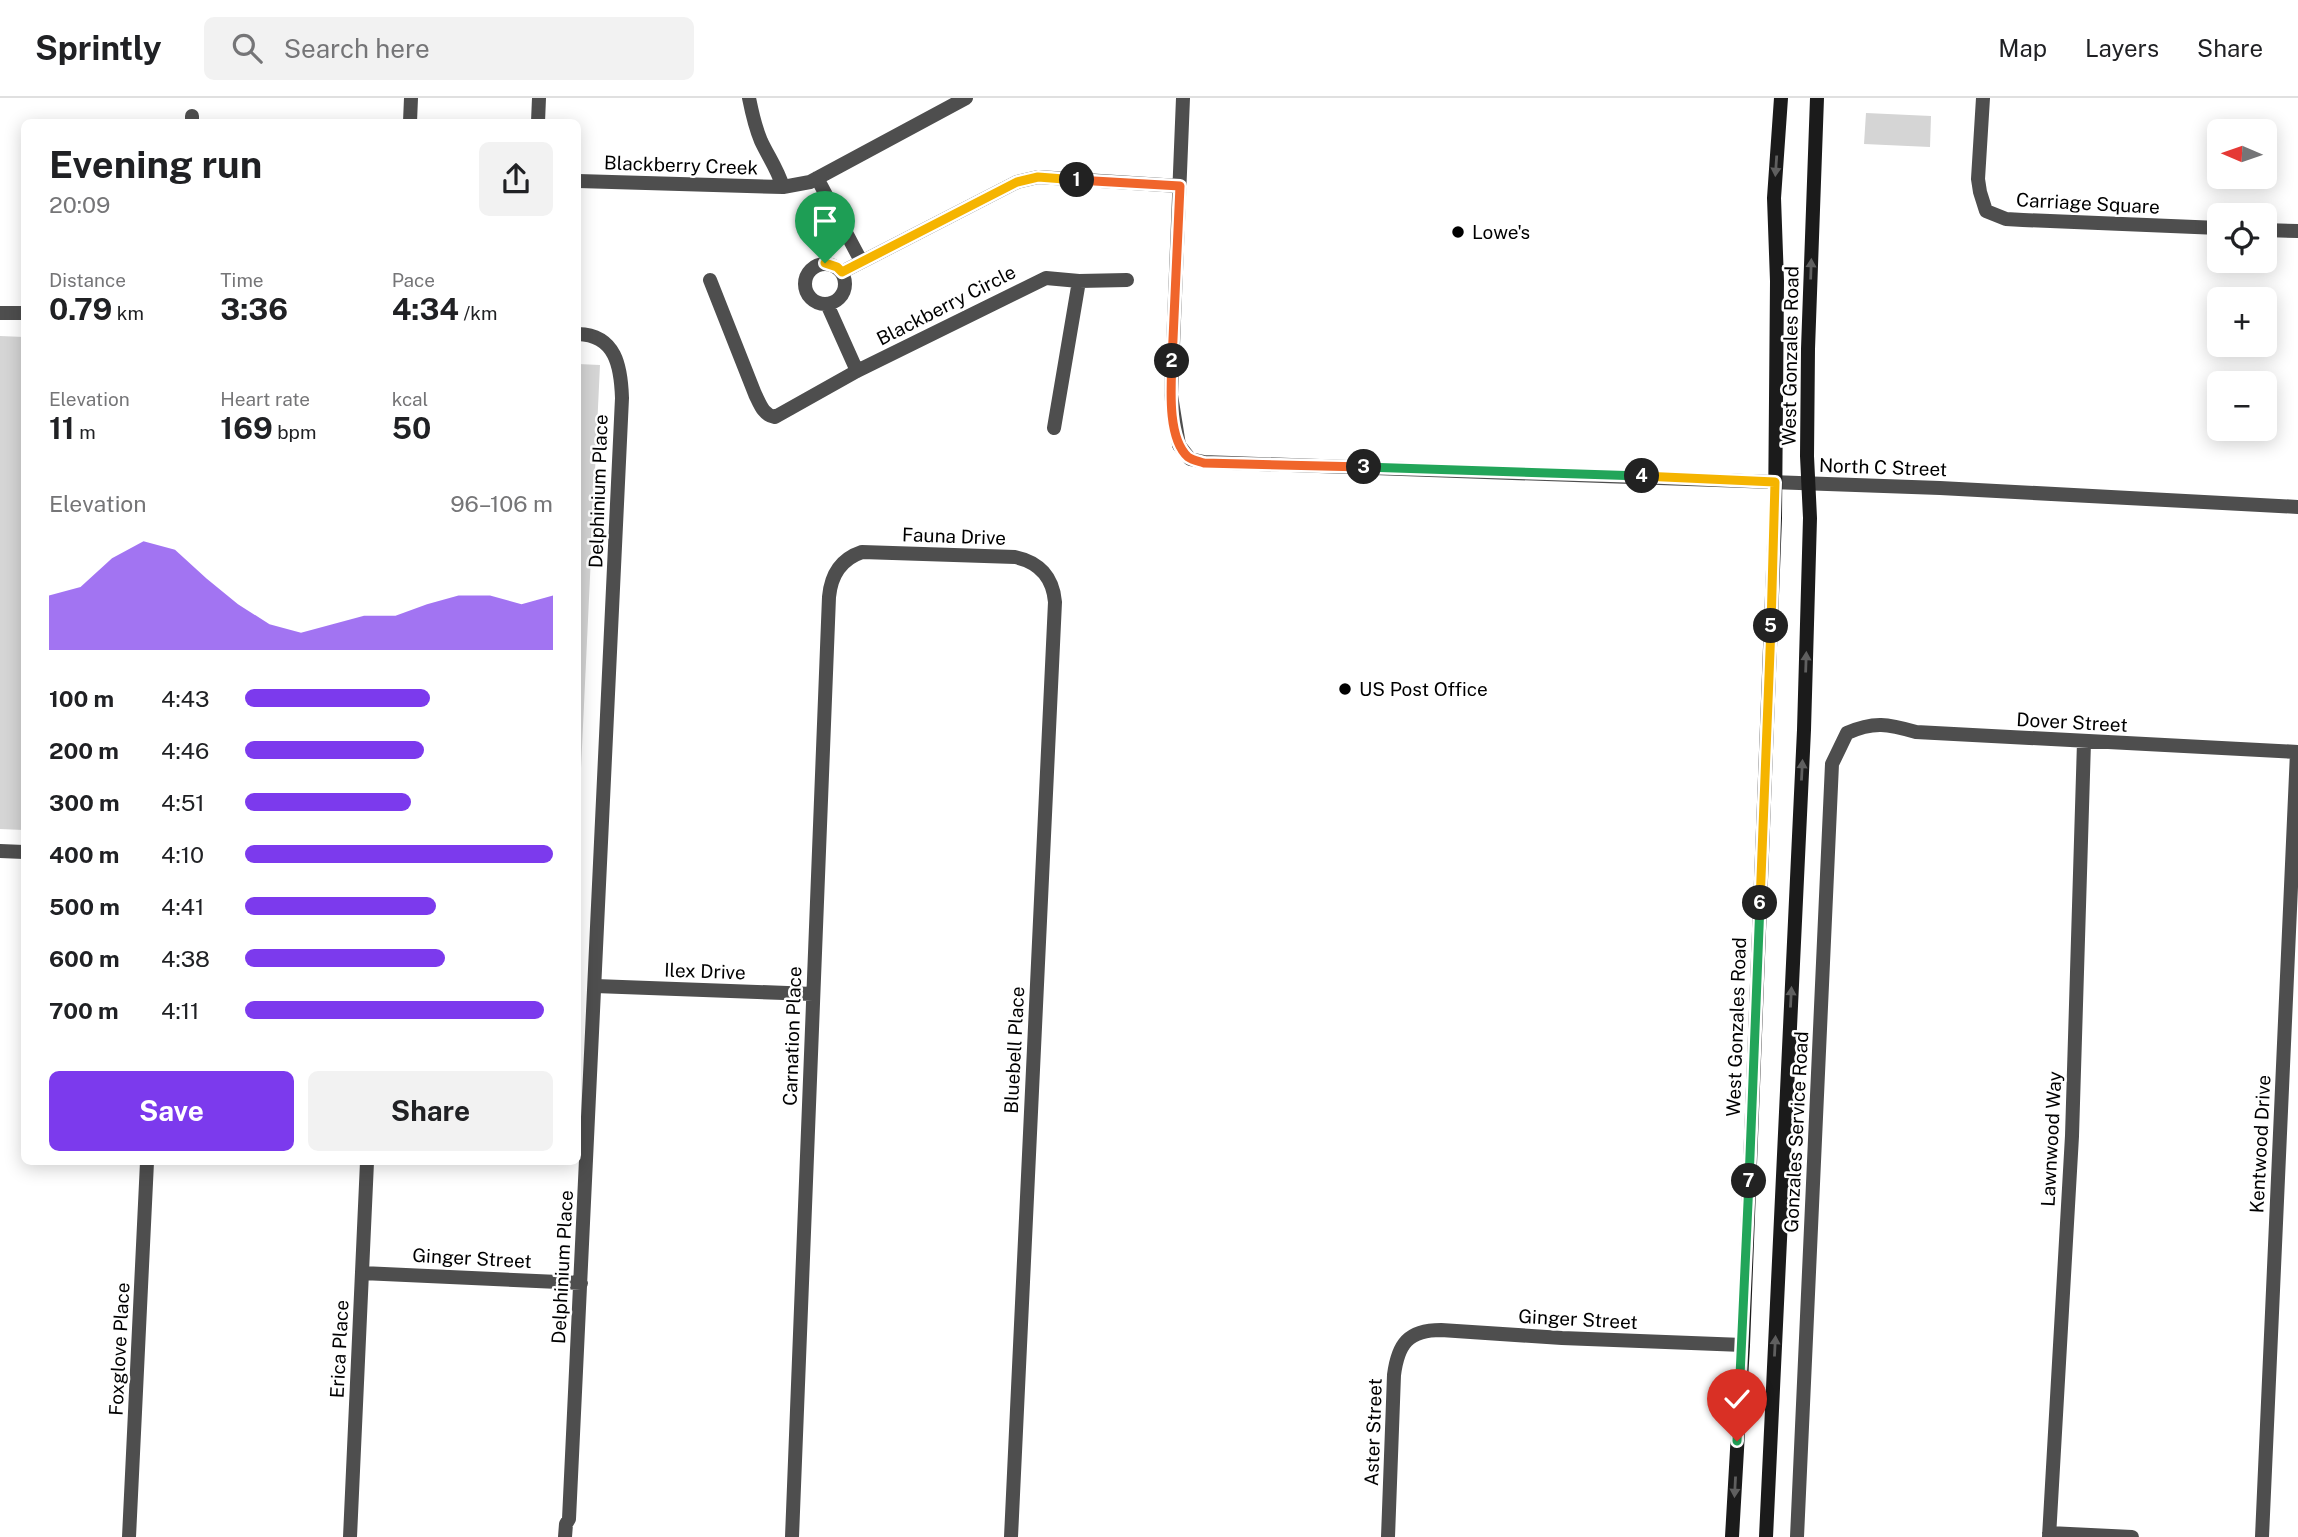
<!DOCTYPE html>
<html lang="en">
<head>
<meta charset="utf-8">
<style>
	body { margin:0; font-family:"Public Sans",sans-serif; background:#f2f2f2; color:#202124; height:100vh; display:flex; flex-direction:column; font-size:26px; white-space:nowrap }
	* { box-sizing:border-box; margin:0 }
	p { font-size:23px; color:#757577 }
	.icon { flex:none; width:38px; height:38px; fill:none; stroke:currentColor; stroke-width:2; stroke-linecap:round; stroke-linejoin:round }
	.map { position:relative; flex:1; overflow:hidden }
	.side { position:absolute; left:21px; top:21px; width:560px; height:1046px; display:flex; flex-direction:column; background:#fff; border-radius:10px; box-shadow:0 4px 18px #0003 }
	.side>* { flex:none }
	.needle { width:46px; rotate:272deg }
	.controls { position:absolute; left:2207px; top:21px; display:grid; gap:14px }
	.controls a { display:grid; place-items:center; width:70px; height:70px; border-radius:10px; background:#fff; box-shadow:0 4px 18px #0003; font-size:35px }
	.pin { position:absolute; display:grid; place-items:center; width:60px; height:60px; color:#fff; margin:-72px -30px; border-radius:50% 50% 50% 0; rotate:-45deg; box-shadow:0 0 7px #0007 }
	.pin .icon { rotate:45deg }
	.km { position:absolute; width:35px; height:35px; margin:-18px; border-radius:50%; background:#222; color:#fff; font-size:19px; line-height:35px; text-align:center }
	.round { display:grid; place-items:center; flex:none; width:74px; height:74px; border-radius:10px; background:#f2f2f2 }
	.overview { display:flex; align-items:center; justify-content:space-between; height:119px; padding:0 28px }
	h1 { font-size:38px; font-weight:700; line-height:52px }
	.stats { display:grid; grid-template-columns:repeat(3,1fr); gap:10px; height:119px; padding:7px 28px }
	.stats div { display:grid; align-content:center }
	.stats b { font-size:30px; font-weight:700 }
	.stats small { font-size:19px; font-weight:400 }
	.stats p { font-size:19px }
	.chart { height:196px; padding:14px 28px }
	.chart p { display:flex; justify-content:space-between }
	.chart svg { width:100%; height:126px; margin-top:7px; fill:#7c3aed; opacity:.7 }
	.button { display:flex; gap:14px; margin-top:auto; padding:14px 28px }
	.button a { flex:1; height:80px; border-radius:10px; background:#7c3aed; color:#fff; font-size:28px; font-weight:700; line-height:80px; text-align:center }
	.button a+a { background:#f2f2f2; color:#202124 }
	ul { padding:0 28px; list-style:none; font-size:23px }
	li { display:grid; grid-template-columns:112px 84px 1fr; align-items:center; height:52px }
	li i { height:18px; border-radius:9px; background:#7c3aed }
	header { display:flex; align-items:center; gap:42px; box-sizing:border-box; height:98px; padding:0 35px; background:#fff; border-bottom:2px solid #e0e0e0 }
	header strong { font-size:33px }
	nav { display:flex; gap:38px; margin-inline-start:auto; font-size:24px }
	.search { width:490px; height:63px; background:#f2f2f2; display:flex; align-items:center; gap:18px; box-sizing:border-box; padding:0 24px; border-radius:10px; color:#757577; font-size:26px }
	.map>svg:first-child { display:block }
</style>
</head>
<body>
<header>
<strong>Sprintly</strong>
<div class="search"><svg class="icon" aria-label="search" viewBox="0 0 24 24"><circle cx="10" cy="10" r="6"/><path d="M15 15l6 6"/></svg>Search here</div>
<nav><a>Map</a><a>Layers</a><a>Share</a></nav>
</header>
<div class="map">
<svg width="2298" height="1439" viewBox="0 0 2298 1439">
	<rect width="100%" height="100%" fill="#fff"/>
	<!-- green -->
	<path fill="#d5d5d5" d="M1866,15L1931,18L1930,49L1864,46Z
		M0,238L24,239V732L0,731Z
		M578,266L600,267L578,734Z"/>
	<g fill="none" stroke-linecap="round" stroke-linejoin="round">
		<!-- minor -->
		<path stroke="#4e4e4e" stroke-width="14" d="M1983,0L1978,81L1980,94L1986,113L2006,121L2023,122L2219,130
			M192,24V18
			M410,24L411,0
			M538,24L539,0
			M817,80L861,163
			M578,83L783,89C777,70 769,60 761,43C755,29 752,15 749,0
			M783,89L810,84L966,0
			M2264,132L2298,133
			M805 186a20 20 0 1 1 40 0a20 20 0 1 1-40 0Z
			M842,174L1017,84L1038,79L1179,88
			M710,182L755,296C760,306 763,317 775,319L857,273L1046,180L1079,183L1127,182
			M827,206L857,273
			M0,215H24
			M1054,330L1079,183
			M1179,347L1171,297L1183,0
			M0,753L24,754
			M595,888L813,896
			M362,1175L581,1185
			M2049,1435L2132,1439
			M129,1439L147,1064
			M350,1439L367,1064
			M565,1439L566,1426L569,1421L622,300C621,269 616,237 578,236
			M792,1439L829,499C831,477 841,461 862,454L1015,459C1039,464 1053,479 1055,504L1011,1439
			M1388,1439L1394,1277C1398,1246 1408,1232 1441,1232L1562,1240L1743,1247
			M1797,1439L1832,666L1847,635C1874,623 1888,626 1916,634L2298,654
			M2049,1439L2072,1038L2084,644
			M2262,1439L2297,654"/>
		<!-- tertiary -->
		<path stroke="#4e4e4e" stroke-width="14" d="M1179,347L1190,361L1204,364L1940,390L2298,409"/>
		<!-- secondary -->
		<path stroke="#1b1b1b" stroke-width="14" d="M1732,1439L1743,1247L1775,420L1777,183L1774,100L1781,0
			M1766,1439L1804,632L1810,420L1807,358L1808,251L1817,0"/>
	</g>
	<!-- one-way arrows -->
	<defs><path id="oneway-solid" d="M-6-.8H1V-3.2L6.5 0L1 3.2V.8H-6Z" transform="scale(1.75)"/></defs>
	<g fill="#5f5f5f">
		<use href="#oneway-solid" transform="translate(1776 68) rotate(94)"/>
		<use href="#oneway-solid" transform="translate(1811 171) rotate(-88)"/>
		<use href="#oneway-solid" transform="translate(1806 564) rotate(-88)"/>
		<use href="#oneway-solid" transform="translate(1802 672) rotate(-87)"/>
		<use href="#oneway-solid" transform="translate(1791 899) rotate(-87)"/>
		<use href="#oneway-solid" transform="translate(1775 1248) rotate(-87)"/>
		<use href="#oneway-solid" transform="translate(1735 1389) rotate(93)"/>
	</g>
	<g fill="none" stroke-linecap="round" stroke-linejoin="round">
		<defs>
			<path id="split-1" d="M825,165L837,169L842,174L1017,84L1038,79L1077,82"/>
			<path id="split-2" d="M1077,82L1180,88L1172,263"/>
			<path id="split-3" d="M1172,263C1171,289 1167,340 1188,359C1192,362 1198,363 1204,365L1364,369"/>
			<path id="split-4" d="M1364,369L1642,378"/>
			<path id="split-5" d="M1642,378L1775,384L1771,528"/>
			<path id="split-6" d="M1760,805L1771,528"/>
			<path id="split-7" d="M1749,1083L1760,805"/>
			<path id="split-8" d="M1737,1343L1749,1083"/>
		</defs>
		<!-- split-1 casing -->
		<use href="#split-1" stroke="#fff" stroke-width="14"/>
		<!-- split-2 casing -->
		<use href="#split-2" stroke="#fff" stroke-width="14"/>
		<!-- split-3 casing -->
		<use href="#split-3" stroke="#fff" stroke-width="14"/>
		<!-- split-4 casing -->
		<use href="#split-4" stroke="#fff" stroke-width="14"/>
		<!-- split-5 casing -->
		<use href="#split-5" stroke="#fff" stroke-width="14"/>
		<!-- split-6 casing -->
		<use href="#split-6" stroke="#fff" stroke-width="14"/>
		<!-- split-7 casing -->
		<use href="#split-7" stroke="#fff" stroke-width="14"/>
		<!-- split-8 casing -->
		<use href="#split-8" stroke="#fff" stroke-width="14"/>
		<!-- split-1 -->
		<use href="#split-1" stroke="#f5b400" stroke-width="9"/>
		<!-- split-2 -->
		<use href="#split-2" stroke="#f0652b" stroke-width="9"/>
		<!-- split-3 -->
		<use href="#split-3" stroke="#f0652b" stroke-width="9"/>
		<!-- split-4 -->
		<use href="#split-4" stroke="#22a559" stroke-width="9"/>
		<!-- split-5 -->
		<use href="#split-5" stroke="#f5b400" stroke-width="9"/>
		<!-- split-6 -->
		<use href="#split-6" stroke="#f5b400" stroke-width="9"/>
		<!-- split-7 -->
		<use href="#split-7" stroke="#22a559" stroke-width="9"/>
		<!-- split-8 -->
		<use href="#split-8" stroke="#22a559" stroke-width="9"/>
	</g>
	<!-- markers -->
	<g fill="#000" stroke="#fff" stroke-width="2.5">
		<circle cx="1458" cy="134" r="7"/>
		<circle cx="1345" cy="591" r="7"/>
	</g>
	<g text-anchor="middle" stroke-width="5" stroke-linejoin="round" paint-order="stroke">
		<!-- street labels -->
		<g font-size="19" fill="#000" stroke="#fff">
			<text transform="translate(681 67) rotate(2)" y="7">Blackberry Creek</text>
			<text transform="translate(2088 105) rotate(3)" y="7">Carriage Square</text>
			<text transform="translate(946 207) rotate(-27)" y="7">Blackberry Circle</text>
			<text transform="translate(1790 258) rotate(-89)" y="7">West Gonzales Road</text>
			<text transform="translate(1883 369) rotate(2)" y="7">North C Street</text>
			<text transform="translate(598 393) rotate(-88)" y="7">Delphinium Place</text>
			<text transform="translate(954 438) rotate(2)" y="7">Fauna Drive</text>
			<text transform="translate(2072 624) rotate(3)" y="7">Dover Street</text>
			<text transform="translate(705 873) rotate(2)" y="7">Ilex Drive</text>
			<text transform="translate(1736 929) rotate(-88)" y="7">West Gonzales Road</text>
			<text transform="translate(792 938) rotate(-88)" y="7">Carnation Place</text>
			<text transform="translate(1014 952) rotate(-87)" y="7">Bluebell Place</text>
			<text transform="translate(1796 1034) rotate(-87)" y="7">Gonzales Service Road</text>
			<text transform="translate(2051 1041) rotate(-87)" y="7">Lawnwood Way</text>
			<text transform="translate(2260 1046) rotate(-87)" y="7">Kentwood Drive</text>
			<text transform="translate(472 1160) rotate(3)" y="7">Ginger Street</text>
			<text transform="translate(562 1169) rotate(-87)" y="7">Delphinium Place</text>
			<text transform="translate(1578 1221) rotate(3)" y="7">Ginger Street</text>
			<text transform="translate(119 1251) rotate(-87)" y="7">Foxglove Place</text>
			<text transform="translate(339 1251) rotate(-87)" y="7">Erica Place</text>
			<text transform="translate(1373 1334) rotate(-88)" y="7">Aster Street</text>
		</g>
		<!-- poi labels -->
		<g font-size="19" fill="#000" stroke="#fff" text-anchor="start">
			<text x="1472" y="141">Lowe's</text>
			<text x="1359" y="598">US Post Office</text>
		</g>
	</g>
</svg>
<div class="controls">
<a><svg class="needle" viewBox="-14 -14 28 28"><path d="M0-13l5 13h-10z" fill="#e53935"/><path d="M0 13l5-13h-10z" fill="#757577"/></svg></a>
<a><svg class="icon" aria-label="locate" viewBox="0 0 24 24"><circle cx="12" cy="12" r="6"/><path d="M12 2v4M12 18v4M2 12h4M18 12h4"/></svg></a>
<a>+</a>
<a>−</a>
</div>
<div class="pin" style="left:825px;top:165px;background:#1e9e55"><svg class="icon" aria-label="arrive" viewBox="0 0 24 24"><path d="M6 21V4h12l-3 4 3 4H6"/></svg></div>
<div class="pin" style="left:1737px;top:1343px;background:#d93025"><svg class="icon" aria-label="check" viewBox="0 0 24 24"><path d="M5 12l5 5 9-10"/></svg></div>
<b class="km" style="left:1077px;top:82px">1</b>
<b class="km" style="left:1172px;top:263px">2</b>
<b class="km" style="left:1364px;top:369px">3</b>
<b class="km" style="left:1642px;top:378px">4</b>
<b class="km" style="left:1771px;top:528px">5</b>
<b class="km" style="left:1760px;top:805px">6</b>
<b class="km" style="left:1749px;top:1083px">7</b>
<section class="side">
<div class="overview"><div><h1>Evening run</h1><p>20:09</p></div><a class="round"><svg class="icon" aria-label="share" viewBox="0 0 24 24"><path d="M12 15V3M7 8l5-5 5 5M5 13v7h14v-7"/></svg></a></div>
<div class="stats">
<div><p>Distance</p><b>0.79<small> km</small></b></div>
<div><p>Time</p><b>3:36</b></div>
<div><p>Pace</p><b>4:34<small> /km</small></b></div>
</div>
<div class="stats">
<div><p>Elevation</p><b>11<small> m</small></b></div>
<div><p>Heart rate</p><b>169<small> bpm</small></b></div>
<div><p>kcal</p><b>50</b></div>
</div>
<div class="chart"><p><span>Elevation</span>96–106 m</p>
<svg viewBox="0 0 160 44" preserveAspectRatio="none"><path d="M0 44V25L10 22L20 12L30 6L40 9L50 19L60 28L70 35L80 38L90 35L100 32L110 32L120 28L130 25L140 25L150 28L160 25V44z"/></svg>
</div>
<ul>
<li><b>100 m</b>4:43<i style="width:60%"></i></li>
<li><b>200 m</b>4:46<i style="width:58%"></i></li>
<li><b>300 m</b>4:51<i style="width:54%"></i></li>
<li><b>400 m</b>4:10<i style="width:100%"></i></li>
<li><b>500 m</b>4:41<i style="width:62%"></i></li>
<li><b>600 m</b>4:38<i style="width:65%"></i></li>
<li><b>700 m</b>4:11<i style="width:97%"></i></li>
</ul>
<div class="button"><a>Save</a><a>Share</a></div>
</section>
</div>
</body>
</html>
